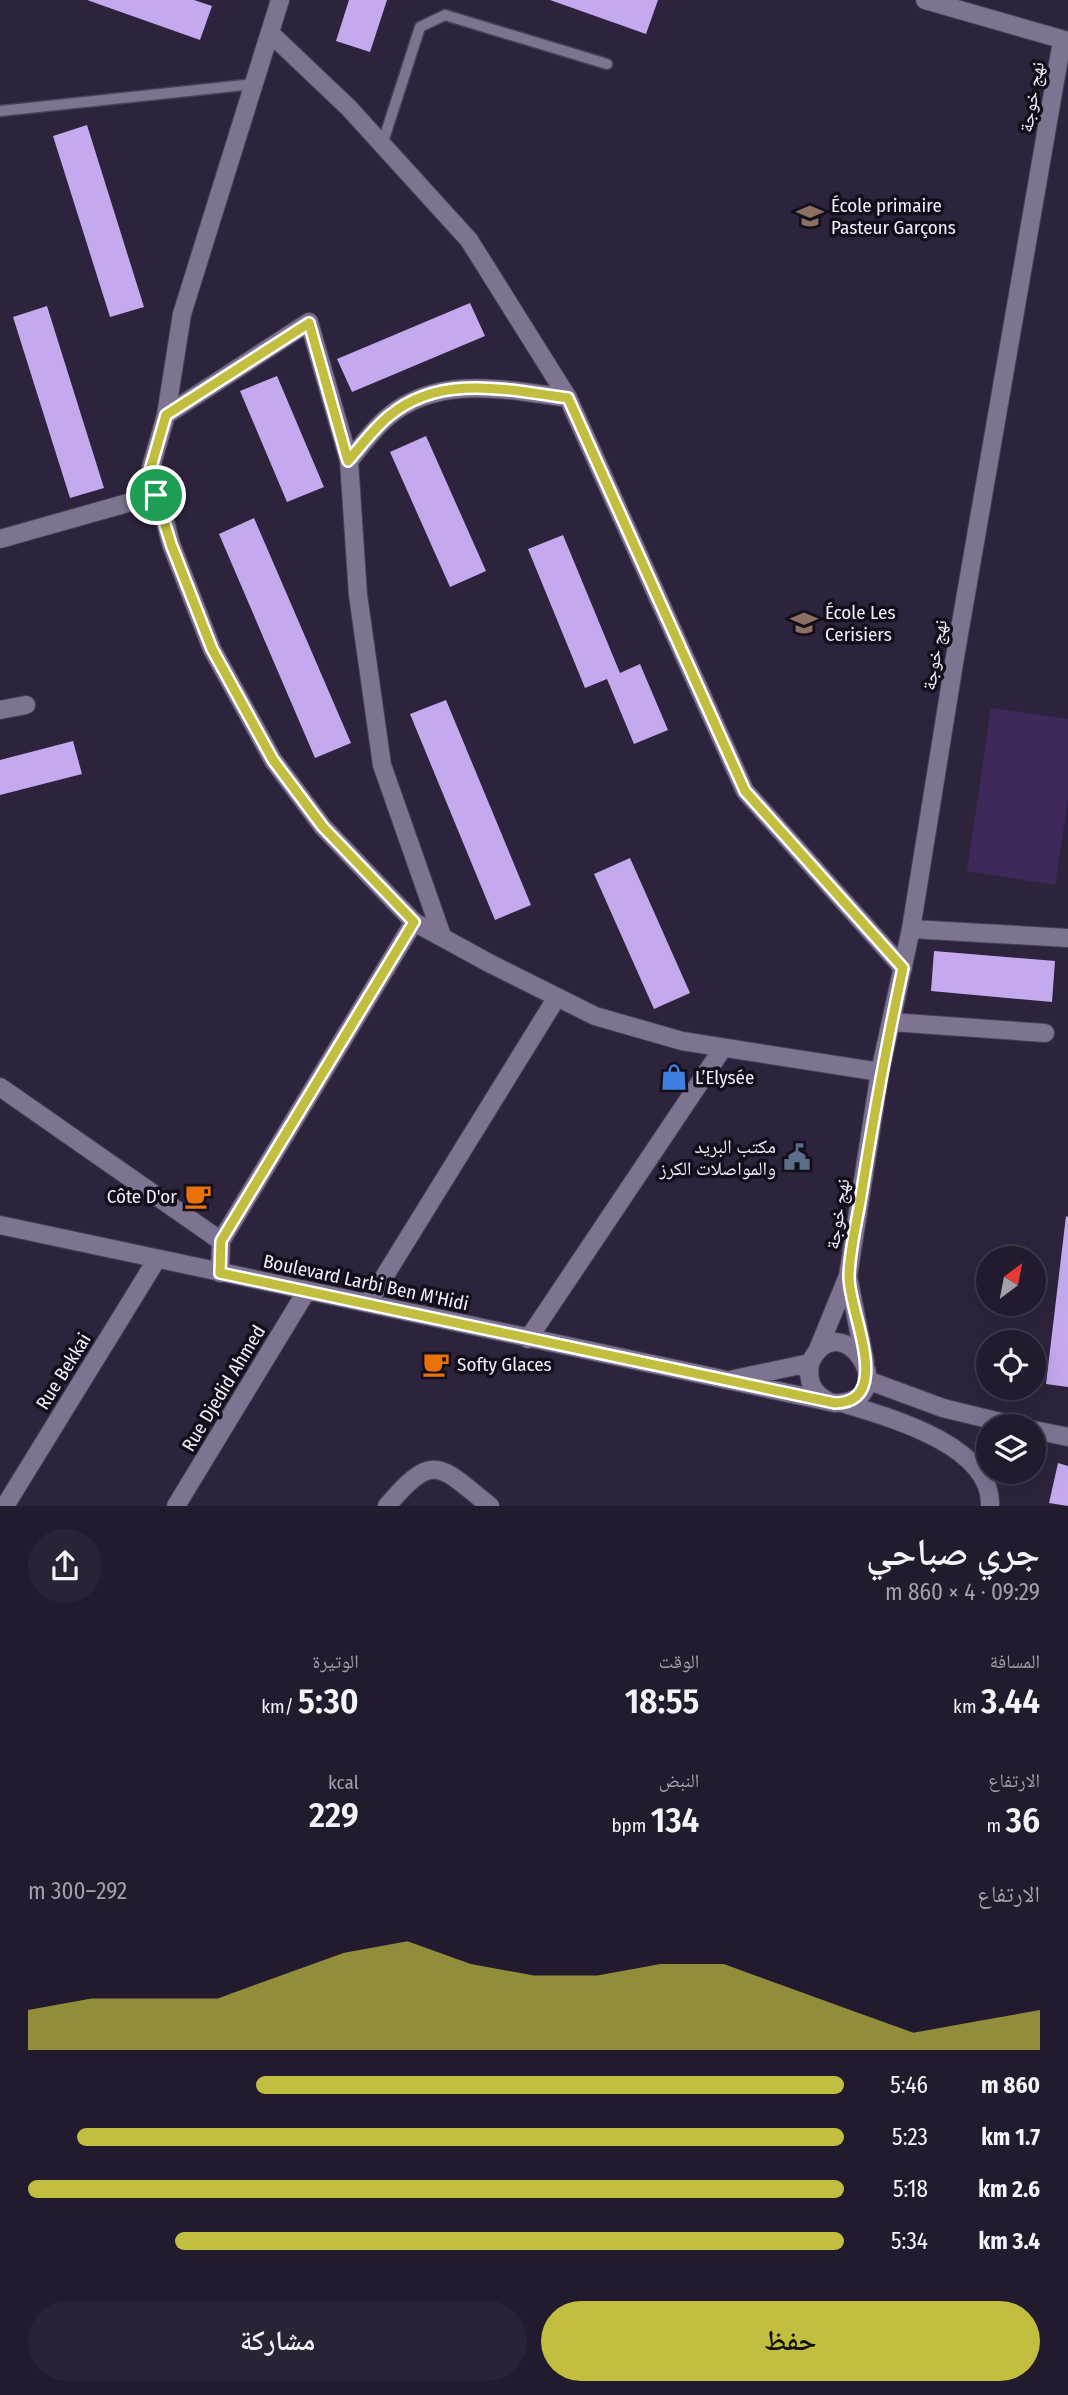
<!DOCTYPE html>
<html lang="ar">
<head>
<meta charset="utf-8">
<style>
	body { margin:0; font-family:"Fira Sans Condensed","Noto Naskh Arabic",sans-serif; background:#2a2335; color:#f1f3f6; direction:rtl; height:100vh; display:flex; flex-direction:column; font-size:26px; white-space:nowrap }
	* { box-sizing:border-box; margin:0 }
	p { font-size:23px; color:#a2a1aa }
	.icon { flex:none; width:38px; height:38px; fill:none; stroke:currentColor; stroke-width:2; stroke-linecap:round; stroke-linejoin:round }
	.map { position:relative; height:1506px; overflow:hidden; direction:ltr }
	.details { display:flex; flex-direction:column; background:#221a2d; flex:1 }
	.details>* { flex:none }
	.needle { width:46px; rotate:32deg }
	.fabs { position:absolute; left:976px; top:1246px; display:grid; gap:14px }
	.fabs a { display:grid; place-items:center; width:70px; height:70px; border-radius:50%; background:#221a2d; box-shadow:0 7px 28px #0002,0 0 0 2px #3f3849; font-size:35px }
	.pin { position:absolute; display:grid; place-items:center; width:60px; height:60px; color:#fff; margin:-30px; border:4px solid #fff; border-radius:50%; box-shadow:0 2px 7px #0007 }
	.round { display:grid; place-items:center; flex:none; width:74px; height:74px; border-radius:37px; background:#2a2335 }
	.head { display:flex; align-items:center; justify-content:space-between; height:119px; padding:0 28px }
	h1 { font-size:38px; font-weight:600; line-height:52px }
	.metrics { display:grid; grid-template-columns:repeat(3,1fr); gap:10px; height:119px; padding:7px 28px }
	.metrics div { display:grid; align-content:center }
	.metrics b { font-size:35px; font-weight:600 }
	.metrics small { font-size:19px; font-weight:400 }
	.metrics p { font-size:19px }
	.chart { height:196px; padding:14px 28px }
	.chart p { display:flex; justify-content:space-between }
	.chart svg { width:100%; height:126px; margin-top:7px; fill:#c1be40; opacity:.7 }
	.action { display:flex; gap:14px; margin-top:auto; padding:14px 28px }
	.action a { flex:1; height:80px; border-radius:42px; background:#c1be40; color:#111; font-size:28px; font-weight:600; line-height:80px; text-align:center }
	.action a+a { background:#2a2335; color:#f1f3f6 }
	ul { padding:0 28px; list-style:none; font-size:23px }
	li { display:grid; grid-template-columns:112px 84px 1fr; align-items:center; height:52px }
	li i { height:18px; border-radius:9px; background:#c1be40 }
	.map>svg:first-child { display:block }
</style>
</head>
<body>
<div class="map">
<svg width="1068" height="1506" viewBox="0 0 1068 1506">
	<rect width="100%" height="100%" fill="#2d233c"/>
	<!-- green -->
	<path fill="#3f295b" d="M991,708L1068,719V798L1055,885L967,871Z"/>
	<!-- building -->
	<path fill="#c4a9ef" d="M87,0H194L212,6L200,40Z
		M349,0H387L370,52L336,41Z
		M550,0H658L646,34Z
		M87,125L144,307L110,317L53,136Z
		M470,303L485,336L352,392L337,359Z
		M47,306L104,488L70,498L13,317Z
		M277,376L324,487L287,502L240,391Z
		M426,436L486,571L450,587L390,452Z
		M254,518L351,743L315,758L219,534Z
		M563,535L620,673L640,664L668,730L634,744L607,679L585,688L528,549Z
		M446,700L531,905L495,920L410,714Z
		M73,741L82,774L0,795V760Z
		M630,858L690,993L654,1009L594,874Z
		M934,951L1055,961L1052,1002L931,991Z
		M1066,1216L1068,1217V1387L1046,1384Z
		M1058,1463L1068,1466V1506L1049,1503Z"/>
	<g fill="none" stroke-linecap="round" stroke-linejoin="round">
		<defs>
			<path id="lane" d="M0,111L254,84
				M382,145L420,27L445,15L607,64"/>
			<path id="street" d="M280,0L182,314L166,415L151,467L171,544L212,649L273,760L323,827L414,922L489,963L595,1016L682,1041L880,1072
				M925,0L1068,41
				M270,33L349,108L469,240L568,398L745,791L903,968
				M166,415L309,322L349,461
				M0,539L156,495
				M0,710L26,705
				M911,929L1068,938
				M442,936L382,765L358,595L349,461C361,446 374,428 389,416C440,374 508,390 568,398
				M891,1022L1045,1033
				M0,1087L221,1241L220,1273
				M0,1225L835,1403C907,1402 841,1299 810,1363C807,1381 812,1393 828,1401
				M221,1241L414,922
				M848,1276L865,1362
				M368,1303L557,997
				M528,1339L723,1048
				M817,1352L848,1276L880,1072L911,929L954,663L1062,41
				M734,1379L810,1363
				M867,1380L943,1408L1017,1426
				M842,1403C888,1417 993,1445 990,1506
				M1034,1430L1068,1437
				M5,1506L157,1259
				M176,1506L306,1292
				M387,1506C434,1450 440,1466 490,1506"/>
		</defs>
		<!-- lane casing -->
		<use href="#lane" stroke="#4a4157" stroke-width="13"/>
		<!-- street casing -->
		<use href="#street" stroke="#4a4157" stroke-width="20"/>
		<!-- lane -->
		<use href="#lane" stroke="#7e7391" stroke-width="10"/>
		<!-- street -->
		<use href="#street" stroke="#7e7391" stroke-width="18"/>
	</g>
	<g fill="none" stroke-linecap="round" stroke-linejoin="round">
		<defs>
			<path id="route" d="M309,323L348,461C361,446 374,428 389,416C440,373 508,390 568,398L745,791L903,968C887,1042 874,1115 862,1190C858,1217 850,1247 849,1275C847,1309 896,1402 835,1403L220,1273L221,1241L414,922L323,827L273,760L212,649L171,544L156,495L151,467L166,415Z"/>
		</defs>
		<!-- route casing -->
		<use href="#route" stroke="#fff" stroke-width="14"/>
		<!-- route -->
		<use href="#route" stroke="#c1be40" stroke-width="9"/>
	</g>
	<!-- icons -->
	<defs>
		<symbol id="school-bare" viewBox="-9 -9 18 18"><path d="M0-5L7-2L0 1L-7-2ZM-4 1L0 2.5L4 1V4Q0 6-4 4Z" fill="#8d6e63" stroke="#130f1a" stroke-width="2.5" paint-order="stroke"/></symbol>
		<symbol id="shop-bare" viewBox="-9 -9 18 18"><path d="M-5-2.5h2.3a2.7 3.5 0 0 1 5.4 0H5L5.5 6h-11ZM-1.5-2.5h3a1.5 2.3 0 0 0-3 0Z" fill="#3f7fe0" stroke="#130f1a" stroke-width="2.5" paint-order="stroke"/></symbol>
		<symbol id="civic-bare" viewBox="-9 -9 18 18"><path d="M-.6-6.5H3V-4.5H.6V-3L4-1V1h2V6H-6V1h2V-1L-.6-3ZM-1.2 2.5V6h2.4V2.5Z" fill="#5c6f8a" stroke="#130f1a" stroke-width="2.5" paint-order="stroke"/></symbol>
		<symbol id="cafe-bare" viewBox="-9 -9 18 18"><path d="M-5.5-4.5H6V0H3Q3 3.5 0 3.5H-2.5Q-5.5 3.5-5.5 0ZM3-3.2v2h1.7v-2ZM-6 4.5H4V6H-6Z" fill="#e8710a" stroke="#130f1a" stroke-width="2.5" paint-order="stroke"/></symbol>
	</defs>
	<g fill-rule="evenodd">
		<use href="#school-bare" x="791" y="197" width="38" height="38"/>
		<use href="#school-bare" x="785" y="604" width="38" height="38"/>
		<use href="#shop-bare" x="655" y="1058" width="38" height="38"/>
		<use href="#civic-bare" x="778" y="1138" width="38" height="38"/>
		<use href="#cafe-bare" x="179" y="1177" width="38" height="38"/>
		<use href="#cafe-bare" x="417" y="1345" width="38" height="38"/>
	</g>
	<g text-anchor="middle" stroke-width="7" stroke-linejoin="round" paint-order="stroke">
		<!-- street labels -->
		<g font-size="19" fill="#f2ecfd" stroke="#130f1a">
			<text transform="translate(1031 97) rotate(-80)" y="7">نهج خوجة</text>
			<text transform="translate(934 655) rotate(-80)" y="7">نهج خوجة</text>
			<text transform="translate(837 1214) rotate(-81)" y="7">نهج خوجة</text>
			<text transform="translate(366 1282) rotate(12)" y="7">Boulevard Larbi Ben M'Hidi</text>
			<text transform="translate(63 1371) rotate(-58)" y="7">Rue Bekkai</text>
			<text transform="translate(223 1388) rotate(-59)" y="7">Rue Djedid Ahmed</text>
		</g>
		<!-- poi labels -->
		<g font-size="19" fill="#f2ecfd" stroke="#130f1a" text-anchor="start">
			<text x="831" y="212">École primaire<tspan x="831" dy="22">Pasteur Garçons</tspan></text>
			<text x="825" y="619">École Les<tspan x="825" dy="22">Cerisiers</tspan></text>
			<text x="695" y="1084">L’Elysée</text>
			<text x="776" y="1153" text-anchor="end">مكتب البريد<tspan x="776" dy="22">والمواصلات الكرز</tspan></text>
			<text x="177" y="1203" text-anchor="end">Côte D'or</text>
			<text x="457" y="1371">Softy Glaces</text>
		</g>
	</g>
</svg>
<div class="fabs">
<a><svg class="needle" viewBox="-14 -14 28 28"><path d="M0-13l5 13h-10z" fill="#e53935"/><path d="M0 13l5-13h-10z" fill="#a2a1aa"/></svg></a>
<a><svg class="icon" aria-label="locate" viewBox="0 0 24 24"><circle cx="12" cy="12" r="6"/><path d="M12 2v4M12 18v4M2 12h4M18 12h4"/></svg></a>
<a><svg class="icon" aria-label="layers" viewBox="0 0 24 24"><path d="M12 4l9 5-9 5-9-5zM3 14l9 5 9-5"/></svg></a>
</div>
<div class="pin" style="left:156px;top:495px;background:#1e9e55"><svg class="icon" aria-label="arrive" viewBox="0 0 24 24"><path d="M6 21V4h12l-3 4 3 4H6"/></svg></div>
</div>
<section class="details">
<div class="head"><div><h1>جري صباحي</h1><p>09:29 · 4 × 860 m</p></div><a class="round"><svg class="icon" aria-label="share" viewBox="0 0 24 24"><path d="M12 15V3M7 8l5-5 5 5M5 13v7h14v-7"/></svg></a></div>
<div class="metrics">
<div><p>المسافة</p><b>3.44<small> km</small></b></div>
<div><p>الوقت</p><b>18:55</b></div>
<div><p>الوتيرة</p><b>5:30<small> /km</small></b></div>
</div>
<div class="metrics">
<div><p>الارتفاع</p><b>36<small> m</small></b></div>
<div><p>النبض</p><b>134<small> bpm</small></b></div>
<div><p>kcal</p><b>229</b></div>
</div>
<div class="chart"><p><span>الارتفاع</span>292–300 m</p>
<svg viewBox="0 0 160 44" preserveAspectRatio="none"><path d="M0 44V30L10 26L20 26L30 26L40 18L50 10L60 6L70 14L80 18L90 18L100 14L110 14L120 22L130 30L140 38L150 34L160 30V44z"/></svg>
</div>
<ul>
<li><b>860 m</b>5:46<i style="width:72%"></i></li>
<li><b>1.7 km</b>5:23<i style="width:94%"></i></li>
<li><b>2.6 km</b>5:18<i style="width:100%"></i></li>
<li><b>3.4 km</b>5:34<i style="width:82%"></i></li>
</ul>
<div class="action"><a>حفظ</a><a>مشاركة</a></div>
</section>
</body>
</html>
